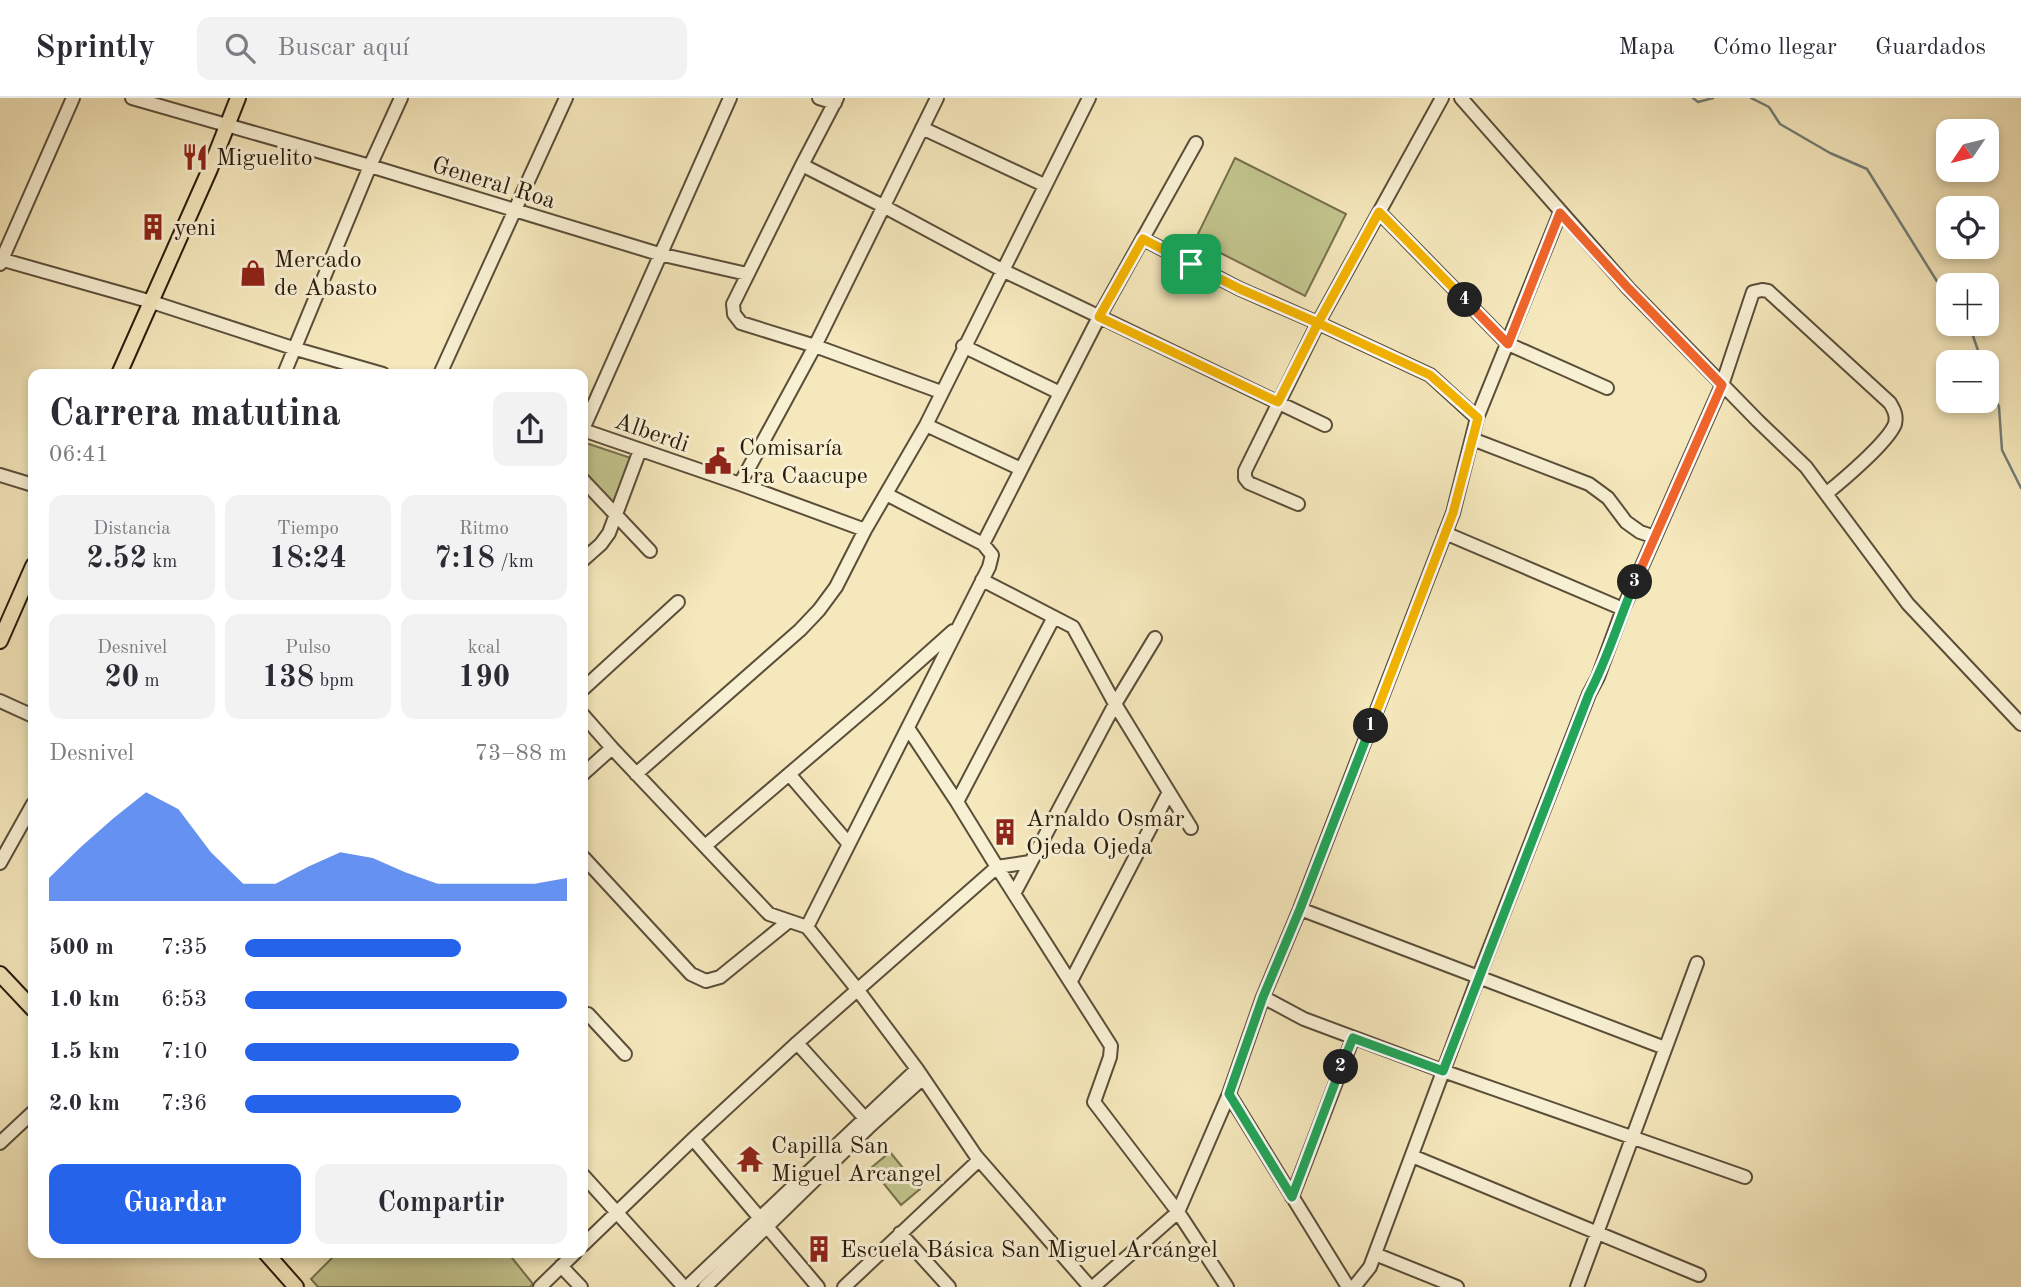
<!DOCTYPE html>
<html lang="es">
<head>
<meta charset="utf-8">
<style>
	body { margin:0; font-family:"Old Standard TT",serif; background:#f2f2f3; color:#2b2b33; height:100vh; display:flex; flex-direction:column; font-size:26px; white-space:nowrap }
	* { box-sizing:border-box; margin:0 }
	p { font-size:23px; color:#7c7c81 }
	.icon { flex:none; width:38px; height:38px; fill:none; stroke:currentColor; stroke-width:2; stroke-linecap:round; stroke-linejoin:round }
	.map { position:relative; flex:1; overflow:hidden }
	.details { position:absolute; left:28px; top:271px; width:560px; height:889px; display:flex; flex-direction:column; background:#fff; border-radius:14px; box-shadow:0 4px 10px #0003 }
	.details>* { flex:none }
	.needle { width:46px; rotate:235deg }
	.controls { position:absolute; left:1936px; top:21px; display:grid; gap:14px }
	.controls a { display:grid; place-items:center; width:63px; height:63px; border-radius:14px; background:#fff; box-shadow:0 4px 10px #0003; font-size:35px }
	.pin { position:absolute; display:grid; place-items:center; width:60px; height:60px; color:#fff; margin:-30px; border-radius:14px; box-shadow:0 4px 10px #0006 }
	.km { position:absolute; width:35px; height:35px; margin:-18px; border-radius:50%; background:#222; color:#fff; font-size:19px; line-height:35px; text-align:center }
	.round { display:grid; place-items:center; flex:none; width:74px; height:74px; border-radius:14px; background:#f2f2f3 }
	.headline { display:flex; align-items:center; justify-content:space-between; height:119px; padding:0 21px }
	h1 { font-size:38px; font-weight:600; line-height:52px }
	.figures { display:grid; grid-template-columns:repeat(3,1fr); gap:10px; height:119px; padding:7px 21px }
	.figures div { display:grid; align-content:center; border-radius:14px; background:#f2f2f3; text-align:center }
	.figures b { font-size:30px; font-weight:600 }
	.figures small { font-size:19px; font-weight:400 }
	.figures p { font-size:19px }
	.chart { height:196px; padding:14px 21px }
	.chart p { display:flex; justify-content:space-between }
	.chart svg { width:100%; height:126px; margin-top:7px; fill:#2563eb; opacity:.7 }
	.button { display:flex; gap:14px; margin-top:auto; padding:14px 21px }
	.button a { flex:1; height:80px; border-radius:14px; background:#2563eb; color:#fff; font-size:28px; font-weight:600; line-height:80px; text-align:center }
	.button a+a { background:#f2f2f3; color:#2b2b33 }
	ul { padding:0 21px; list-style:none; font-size:23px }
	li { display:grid; grid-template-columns:112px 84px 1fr; align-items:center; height:52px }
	li i { height:18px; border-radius:9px; background:#2563eb }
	header { display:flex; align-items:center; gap:42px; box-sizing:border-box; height:98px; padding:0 35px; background:#fff; border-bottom:2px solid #e1e1e2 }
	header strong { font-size:33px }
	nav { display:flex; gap:38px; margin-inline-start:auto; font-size:24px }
	.search { width:490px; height:63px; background:#f2f2f3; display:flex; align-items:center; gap:18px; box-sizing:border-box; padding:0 24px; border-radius:14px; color:#7c7c81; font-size:26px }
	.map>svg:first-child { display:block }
</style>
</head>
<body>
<header>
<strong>Sprintly</strong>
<div class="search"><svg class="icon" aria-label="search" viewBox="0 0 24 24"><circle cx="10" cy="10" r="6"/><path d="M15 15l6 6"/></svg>Buscar aquí</div>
<nav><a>Mapa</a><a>Cómo llegar</a><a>Guardados</a></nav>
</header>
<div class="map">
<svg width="2021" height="1189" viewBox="0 0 2021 1189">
	<rect width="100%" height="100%" fill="#f5e8bc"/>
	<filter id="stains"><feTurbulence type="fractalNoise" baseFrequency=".00286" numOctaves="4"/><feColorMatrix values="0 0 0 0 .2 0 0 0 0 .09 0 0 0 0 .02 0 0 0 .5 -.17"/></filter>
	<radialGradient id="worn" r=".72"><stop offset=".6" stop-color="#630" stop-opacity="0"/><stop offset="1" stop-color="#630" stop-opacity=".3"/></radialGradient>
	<!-- green -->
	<path fill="#c2c48d" stroke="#75704d" stroke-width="2" d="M1235,60L1346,116L1305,198L1195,142Z
		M583,344L631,360L612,407L583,375Z
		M890,1054L920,1091L901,1107L871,1070Z
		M337,1155H508L533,1186L530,1189H318L311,1181Z"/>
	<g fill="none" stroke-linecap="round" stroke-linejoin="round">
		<!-- stream -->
		<path stroke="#707d75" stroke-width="2.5" d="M1693,0L1698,4L1713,0
			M1751,0L1769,9L1780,26L1830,55L1867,71L1948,201
			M1965,226L1972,235L1982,264
			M1986,275L1999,309L2002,352L2021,390"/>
		<defs>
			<path id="minor" d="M132,0L370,68L659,156L747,176
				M819,0L835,5
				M837,0L802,67L733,206L734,216L741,225L815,248L941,294
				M1461,0L1629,191L1758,323L1806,369L1908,506L2021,626
				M922,30L1044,87
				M802,67L883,108L1002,172L1325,327
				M1379,114L1508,246L1607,290
				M1143,141L1240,191L1318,225L1430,277L1477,320
				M0,161L152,204L296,251L383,276
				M0,166L73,0
				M963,248L1060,295
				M284,276L370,68L401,0
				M440,276L566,0
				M926,327L1021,371
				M583,331L730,0
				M583,332L740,386L865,432
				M1472,341L1589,386L1608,400L1626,424L1640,434L1655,439
				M0,377L33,387
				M583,382L650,453
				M740,386L815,248L937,0
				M1298,406L1249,385L1245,380V373L1318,225L1442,0
				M1445,435L1623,511
				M983,446L1099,219L1196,45
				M583,462L601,446L609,435L640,352
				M982,482L1073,529L1115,606L1191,730
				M583,591L678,504
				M0,603L33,618
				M583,617L612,650L769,816L807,829L857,891L917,971L976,1058L1090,1189
				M908,630L957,704L997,769L1030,764
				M583,676L612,650
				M636,676L800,532L819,512L836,489L865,432L926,327L1089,0
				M789,676L849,746
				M957,704L1054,519
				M705,748L877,601L953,533
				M583,759L691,876L706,883L720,879L789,823
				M0,765L33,706
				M1015,794L1115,606L1155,540
				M1300,811L1665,950
				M807,829L989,469L992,457L983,446L886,396
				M1071,883L1169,694
				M1263,899L1304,921L1443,973L1745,1079
				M588,916L625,956
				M797,945L871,1027
				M1229,996L1348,1189
				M693,1041L818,1189
				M0,1045L33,1014
				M1412,1058L1699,1177
				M583,1077L684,1189
				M1292,1099L1353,940
				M900,1135L949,1189
				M583,1147L693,1041L797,945L997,769L1111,948L1110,959L1094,1004L1178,1114L1227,1189
				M1375,1156L1457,1189
				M561,1168L581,1189
				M540,1189L575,1155
				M687,1189L917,971
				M705,1189L871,1027L923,980
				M844,1189L979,1062
				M1093,1189L1178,1114L1229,996L1263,899L1300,811L1453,415L1477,320L1560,115
				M1354,1189L1370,1169L1478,880L1589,596L1598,579L1623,511L1722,287L1753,194L1762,192L1768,193L1890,305C1894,312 1897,317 1895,326C1888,344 1843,382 1827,395
				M1577,1189L1697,865"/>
			<path id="major" d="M119,276L210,71L238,0
				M0,543L33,468
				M0,876L33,911
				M266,1155L296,1189"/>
		</defs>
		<!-- minor casing -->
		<use href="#minor" stroke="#5b4e39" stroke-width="16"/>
		<!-- major casing -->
		<use href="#major" stroke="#281b0d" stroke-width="18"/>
		<!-- minor -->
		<use href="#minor" stroke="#f8f0d3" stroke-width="12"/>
		<!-- major -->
		<use href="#major" stroke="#f5e8bc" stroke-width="14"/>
	</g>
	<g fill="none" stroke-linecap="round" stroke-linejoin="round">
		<defs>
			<path id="split-1" d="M1191,166L1240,191L1318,225L1430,277L1478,320L1453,415L1371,628"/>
			<path id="split-2" d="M1341,969L1292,1099L1229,996L1263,899L1300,811L1371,628"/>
			<path id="split-3" d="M1341,969L1353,940L1443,973L1589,596C1608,560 1619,521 1635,484"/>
			<path id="split-4" d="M1465,202L1508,246L1560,115L1629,191L1722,287L1635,484"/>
			<path id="split-5" d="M1191,166L1143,141L1099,219L1278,304L1318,225L1379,114L1465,202"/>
		</defs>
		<!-- split-1 casing -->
		<use href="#split-1" stroke="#fff" stroke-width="14"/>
		<!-- split-2 casing -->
		<use href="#split-2" stroke="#fff" stroke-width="14"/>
		<!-- split-3 casing -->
		<use href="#split-3" stroke="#fff" stroke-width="14"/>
		<!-- split-4 casing -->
		<use href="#split-4" stroke="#fff" stroke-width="14"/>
		<!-- split-5 casing -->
		<use href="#split-5" stroke="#fff" stroke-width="14"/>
		<!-- split-1 -->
		<use href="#split-1" stroke="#f5b400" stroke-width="9"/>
		<!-- split-2 -->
		<use href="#split-2" stroke="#22a559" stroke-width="9"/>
		<!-- split-3 -->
		<use href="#split-3" stroke="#22a559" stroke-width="9"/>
		<!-- split-4 -->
		<use href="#split-4" stroke="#f0652b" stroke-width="9"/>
		<!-- split-5 -->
		<use href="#split-5" stroke="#f5b400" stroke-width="9"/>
	</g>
	<!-- icons -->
	<defs>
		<symbol id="restaurant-bare" viewBox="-9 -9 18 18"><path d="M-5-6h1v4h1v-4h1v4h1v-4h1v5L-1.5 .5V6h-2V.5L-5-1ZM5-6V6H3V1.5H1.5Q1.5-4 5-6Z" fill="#8f2418" stroke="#f8f0d3" stroke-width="2.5" paint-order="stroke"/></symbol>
		<symbol id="building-bare" viewBox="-9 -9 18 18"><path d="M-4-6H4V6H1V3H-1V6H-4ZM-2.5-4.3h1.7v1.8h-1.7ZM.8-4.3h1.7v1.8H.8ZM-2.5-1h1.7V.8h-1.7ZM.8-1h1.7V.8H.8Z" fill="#8f2418" stroke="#f8f0d3" stroke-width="2.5" paint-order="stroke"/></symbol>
		<symbol id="shop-bare" viewBox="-9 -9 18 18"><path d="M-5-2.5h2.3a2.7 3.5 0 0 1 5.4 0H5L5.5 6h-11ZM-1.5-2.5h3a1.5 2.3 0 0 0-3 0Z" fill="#8f2418" stroke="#f8f0d3" stroke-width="2.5" paint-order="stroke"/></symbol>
		<symbol id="civic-bare" viewBox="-9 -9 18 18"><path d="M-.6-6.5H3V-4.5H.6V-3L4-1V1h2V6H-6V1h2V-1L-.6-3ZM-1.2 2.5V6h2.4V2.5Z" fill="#8f2418" stroke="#f8f0d3" stroke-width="2.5" paint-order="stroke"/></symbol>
		<symbol id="temple-bare" viewBox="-9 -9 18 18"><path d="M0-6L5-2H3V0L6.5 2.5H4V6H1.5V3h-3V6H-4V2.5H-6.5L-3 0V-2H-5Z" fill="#8f2418" stroke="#f8f0d3" stroke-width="2.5" paint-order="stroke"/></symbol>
	</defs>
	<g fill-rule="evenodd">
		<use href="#restaurant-bare" x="176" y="40" width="38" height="38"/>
		<use href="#building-bare" x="134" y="110" width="38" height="38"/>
		<use href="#shop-bare" x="234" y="156" width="38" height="38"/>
		<use href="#civic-bare" x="699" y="344" width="38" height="38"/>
		<use href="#building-bare" x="986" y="715" width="38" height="38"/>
		<use href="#temple-bare" x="731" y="1042" width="38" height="38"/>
		<use href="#building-bare" x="800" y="1132" width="38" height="38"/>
	</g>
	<g text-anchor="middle" stroke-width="6" stroke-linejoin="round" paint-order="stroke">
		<!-- poi labels -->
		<g font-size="24" fill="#281b0d" stroke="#f8f0d3" text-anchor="start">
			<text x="216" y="67">Miguelito</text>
			<text x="174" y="137">yeni</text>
			<text x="274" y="169">Mercado<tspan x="274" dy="28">de Abasto</tspan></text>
			<text x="739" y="357">Comisaría<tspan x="739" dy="28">1ra Caacupe</tspan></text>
			<text x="1026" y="728">Arnaldo Osmar<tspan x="1026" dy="28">Ojeda Ojeda</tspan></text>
			<text x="771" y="1055">Capilla San<tspan x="771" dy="28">Miguel Arcangel</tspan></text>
			<text x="840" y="1159">Escuela Básica San Miguel Arcángel</text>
		</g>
		<!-- street labels -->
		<g font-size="24" fill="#281b0d" stroke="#f8f0d3">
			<text transform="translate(494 84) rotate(17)" y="8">General Roa</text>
			<text transform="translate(652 334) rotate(19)" y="8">Alberdi</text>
		</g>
	</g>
	<rect width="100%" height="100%" filter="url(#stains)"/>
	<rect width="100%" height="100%" fill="url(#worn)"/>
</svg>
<div class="controls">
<a><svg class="needle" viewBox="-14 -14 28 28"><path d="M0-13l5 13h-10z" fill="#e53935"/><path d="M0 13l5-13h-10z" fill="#7c7c81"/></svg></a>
<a><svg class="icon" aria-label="locate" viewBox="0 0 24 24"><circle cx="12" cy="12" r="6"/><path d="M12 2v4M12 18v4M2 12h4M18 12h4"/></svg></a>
<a>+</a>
<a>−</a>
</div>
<div class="pin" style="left:1191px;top:166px;background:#1e9e55"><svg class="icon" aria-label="arrive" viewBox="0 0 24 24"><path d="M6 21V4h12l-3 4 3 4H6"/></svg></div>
<b class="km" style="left:1371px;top:628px">1</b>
<b class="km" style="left:1341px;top:969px">2</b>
<b class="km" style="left:1635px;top:484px">3</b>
<b class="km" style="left:1465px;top:202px">4</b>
<section class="details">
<div class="headline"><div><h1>Carrera matutina</h1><p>06:41</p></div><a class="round"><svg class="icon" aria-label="share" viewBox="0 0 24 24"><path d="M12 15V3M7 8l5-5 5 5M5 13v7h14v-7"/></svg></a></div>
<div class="figures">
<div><p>Distancia</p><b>2.52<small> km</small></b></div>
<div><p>Tiempo</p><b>18:24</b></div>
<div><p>Ritmo</p><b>7:18<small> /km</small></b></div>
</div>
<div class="figures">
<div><p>Desnivel</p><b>20<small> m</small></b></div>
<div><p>Pulso</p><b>138<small> bpm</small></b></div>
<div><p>kcal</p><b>190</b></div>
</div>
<div class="chart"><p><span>Desnivel</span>73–88 m</p>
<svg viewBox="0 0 160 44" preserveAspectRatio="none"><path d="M0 44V36L10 25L20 15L30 6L40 12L50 27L60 38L70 38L80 32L90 27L100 29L110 34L120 38L130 38L140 38L150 38L160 36V44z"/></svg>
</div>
<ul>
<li><b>500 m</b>7:35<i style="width:67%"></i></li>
<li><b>1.0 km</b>6:53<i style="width:100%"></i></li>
<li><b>1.5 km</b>7:10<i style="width:85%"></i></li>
<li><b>2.0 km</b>7:36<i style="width:67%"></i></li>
</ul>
<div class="button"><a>Guardar</a><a>Compartir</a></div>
</section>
</div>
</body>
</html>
